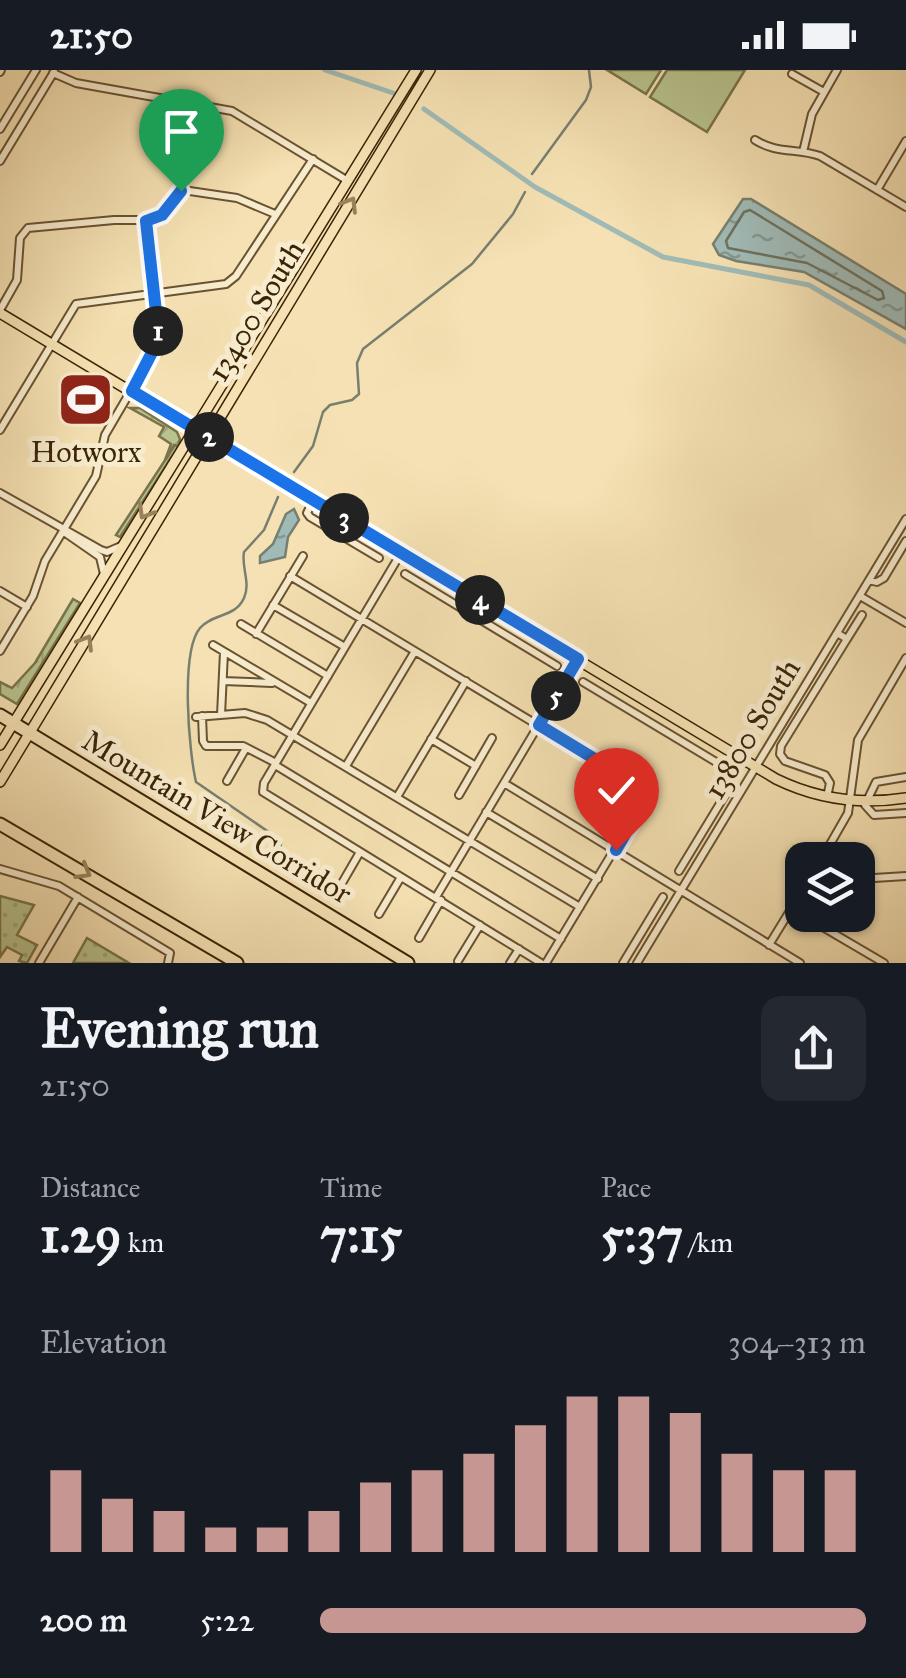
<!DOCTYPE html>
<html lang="en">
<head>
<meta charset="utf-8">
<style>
	body { margin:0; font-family:"IM FELL Great Primer",serif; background:#242831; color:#f1f3f6; height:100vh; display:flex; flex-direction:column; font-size:38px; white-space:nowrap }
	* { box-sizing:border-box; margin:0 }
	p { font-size:32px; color:#9ea1a6 }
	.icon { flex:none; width:55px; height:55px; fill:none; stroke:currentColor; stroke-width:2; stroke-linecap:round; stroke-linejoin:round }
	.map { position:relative; height:893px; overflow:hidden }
	.side { display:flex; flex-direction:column; background:#171b24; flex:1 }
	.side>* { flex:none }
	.buttons { position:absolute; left:785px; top:772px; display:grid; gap:20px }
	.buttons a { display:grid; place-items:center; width:90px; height:90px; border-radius:20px; background:#171b24; box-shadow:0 2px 8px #0004; font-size:50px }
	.pin { position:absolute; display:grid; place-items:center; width:85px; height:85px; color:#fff; margin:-102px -42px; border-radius:50% 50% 50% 0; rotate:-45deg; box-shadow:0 0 10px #0007 }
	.pin .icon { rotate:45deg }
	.km { position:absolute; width:50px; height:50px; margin:-25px; border-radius:50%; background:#222; color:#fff; font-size:28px; line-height:50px; text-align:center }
	.round { display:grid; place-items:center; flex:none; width:105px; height:105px; border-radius:20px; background:#242831 }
	.head { display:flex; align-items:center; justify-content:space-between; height:170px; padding:0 40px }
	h1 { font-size:55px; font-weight:700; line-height:75px }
	.stats { display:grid; grid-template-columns:repeat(3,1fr); gap:15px; height:170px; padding:10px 40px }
	.stats div { display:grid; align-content:center }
	.stats b { font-size:50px; font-weight:700 }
	.stats small { font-size:28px; font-weight:400 }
	.stats p { font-size:28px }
	.chart { height:280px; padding:20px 40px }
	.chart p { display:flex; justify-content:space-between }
	.chart svg { width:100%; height:180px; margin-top:10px; stroke:#c59692; stroke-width:6 }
	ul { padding:0 40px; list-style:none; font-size:32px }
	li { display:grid; grid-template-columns:160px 120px 1fr; align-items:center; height:75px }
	li i { height:25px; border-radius:12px; background:#c59692 }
	.status { display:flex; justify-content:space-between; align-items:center; height:70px; padding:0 50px; background:#171b24; direction:ltr }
	.status svg { height:28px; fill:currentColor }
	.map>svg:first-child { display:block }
</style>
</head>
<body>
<div class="status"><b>21:50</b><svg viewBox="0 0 49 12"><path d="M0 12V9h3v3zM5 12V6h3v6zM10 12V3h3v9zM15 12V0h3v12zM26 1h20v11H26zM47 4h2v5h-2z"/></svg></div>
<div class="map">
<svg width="906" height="893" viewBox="0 0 906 893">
	<defs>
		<pattern id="grass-tufts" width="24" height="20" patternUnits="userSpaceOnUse" patternTransform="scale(2.5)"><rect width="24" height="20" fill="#b8c38f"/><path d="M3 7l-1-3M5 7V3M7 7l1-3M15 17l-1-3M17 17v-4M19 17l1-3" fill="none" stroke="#9fa77a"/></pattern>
		<pattern id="park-dots" width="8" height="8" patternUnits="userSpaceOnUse" patternTransform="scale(2.5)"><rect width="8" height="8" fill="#b8c38f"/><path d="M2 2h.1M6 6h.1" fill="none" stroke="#9fa77a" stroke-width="1.8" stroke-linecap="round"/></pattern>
		<pattern id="garden-furrows" width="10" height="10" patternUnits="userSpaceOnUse" patternTransform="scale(2.5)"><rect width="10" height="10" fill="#b8c38f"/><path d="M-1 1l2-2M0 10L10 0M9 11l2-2" fill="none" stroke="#9fa77a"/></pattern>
		<pattern id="water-ripples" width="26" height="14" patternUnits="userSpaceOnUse" patternTransform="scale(2.5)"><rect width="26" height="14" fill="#a0bbb7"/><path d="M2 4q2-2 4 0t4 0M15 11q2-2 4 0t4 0" fill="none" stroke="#839893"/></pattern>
	</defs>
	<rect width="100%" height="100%" fill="#f5e1b3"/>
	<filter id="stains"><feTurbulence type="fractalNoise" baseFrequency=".002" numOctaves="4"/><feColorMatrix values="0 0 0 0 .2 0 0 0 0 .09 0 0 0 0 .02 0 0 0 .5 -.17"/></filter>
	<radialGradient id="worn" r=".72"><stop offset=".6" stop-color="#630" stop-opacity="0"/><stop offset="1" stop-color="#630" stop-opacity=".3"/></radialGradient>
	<!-- grass -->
	<path fill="url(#grass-tufts)" stroke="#79744a" stroke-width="2.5" d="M175,375L178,377L120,467L116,465Z
		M73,529L80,533L17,634L0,624V612L12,618L35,593Z"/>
	<!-- park -->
	<path fill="url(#park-dots)" stroke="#79744a" stroke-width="2.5" d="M0,826L34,835L17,865L37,875L27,893L19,891L22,885L7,877L0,887Z
		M87,868L129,893H73Z"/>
	<!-- garden -->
	<path fill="url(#garden-furrows)" stroke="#79744a" stroke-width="2.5" d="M130,338H140L177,362L180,369L178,376L174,375L165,390L171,374L159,366L164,357Z"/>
	<!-- pitch -->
	<path fill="#b8c38f" stroke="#79744a" stroke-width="2.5" d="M607,0H661L646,24Z
		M667,0H745L707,62L650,27Z"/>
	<!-- water -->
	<path fill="url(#water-ripples)" stroke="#777f70" stroke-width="2.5" d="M743,129H751L906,224V259L804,202L736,191L719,185L713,174Z
		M294,439L299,450L288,467L285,487L260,493V486L273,474L286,444Z"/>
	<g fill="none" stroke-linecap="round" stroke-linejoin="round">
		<!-- shore -->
		<path stroke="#6d705e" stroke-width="2.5" d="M750,140L882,221L884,228L878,230L807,193L728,178L726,171L744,142Z"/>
		<!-- stream -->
		<path stroke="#777f70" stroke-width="2.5" d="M532,104L586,30L591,17L589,0
			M294,402L313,376L323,342L330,335L352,330L359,324L357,293L363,279L472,194L513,144L525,122
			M278,796L281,773L276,767L196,712C189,682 180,582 200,558C213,543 235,548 244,528C251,513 241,497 244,482L264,460L278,427"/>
		<!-- canal -->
		<path stroke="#a0bbb7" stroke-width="5" d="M325,0L396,24
			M424,39L535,117L663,187L809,215L906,272"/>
		<defs>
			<path id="minor" d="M0,2L1,0
				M53,3L76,13L232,41L348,111
				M792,4L824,22
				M0,59L36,0
				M755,70C777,84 797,78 820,86L906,137
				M803,82L812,44L837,0
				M0,91L54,2
				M877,120L906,71
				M0,240L17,210L20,168L28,158L114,150H149L162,145L183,120L237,128L275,144
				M141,307L159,281L147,151
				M0,360L76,234L226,214L236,206L313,89
				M0,423L101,480L107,482L121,476
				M313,431L307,443L310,447L379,488
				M64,462L100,487L104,504
				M401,483L264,713L263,722L541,893
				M405,504L557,596
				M290,506L649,722L546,893
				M869,510L877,512L884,508L906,471
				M0,521L27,537
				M860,526L906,553
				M273,535L345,577
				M241,554L328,606
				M256,564L303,486
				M847,569L862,545
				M213,575L311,633
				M0,581L33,526L45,491L96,406L105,365L157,276
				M223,611L272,613
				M583,612L731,701L733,712L679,801
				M221,645L224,582
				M202,646L203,671L206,676H243L276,693
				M196,647L245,643L267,650L580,837
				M431,669L476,696
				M275,695L561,869
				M346,696L415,581
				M906,707L876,712L865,735L874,745L906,743
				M227,711L246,678
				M504,713L800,893
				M459,725L492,668
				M397,727L466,611
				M827,727L830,713L825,705L785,691L780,684L781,676L847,569L837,563
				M486,742L598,809
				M821,790L848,743L858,670L906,588
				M0,799L59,816L170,883L168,893
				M858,809L906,806
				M338,820L360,782
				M436,827L578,589
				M792,839L884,893
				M379,844L401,807
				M419,868L441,830
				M769,875L802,821
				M458,891L480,855
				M39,893L78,827
				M510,893L519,879
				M623,893L663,827
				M637,893L906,449"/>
			<path id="major" d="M0,243L776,709C817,729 861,735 906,728
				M0,675L416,0
				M0,712L430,0"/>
			<path id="highway" d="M0,645L408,893
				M0,754L237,893"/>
		</defs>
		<!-- minor casing -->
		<use href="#minor" stroke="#695331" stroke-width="10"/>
		<!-- major casing -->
		<use href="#major" stroke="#3a2406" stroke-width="12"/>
		<!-- highway casing -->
		<use href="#highway" stroke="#3a2406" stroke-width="15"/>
		<!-- minor -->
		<use href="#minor" stroke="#f8ecce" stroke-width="6"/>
		<!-- major -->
		<use href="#major" stroke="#f5e1b3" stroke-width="9"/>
		<!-- highway -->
		<use href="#highway" stroke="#f5e1b3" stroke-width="11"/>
	</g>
	<!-- one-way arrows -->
	<defs><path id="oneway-chevron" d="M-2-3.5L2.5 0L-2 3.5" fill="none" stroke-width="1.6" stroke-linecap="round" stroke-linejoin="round" transform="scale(2.5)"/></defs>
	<g stroke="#98825c">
		<use href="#oneway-chevron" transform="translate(350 134) rotate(-59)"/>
		<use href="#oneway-chevron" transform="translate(145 442) rotate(121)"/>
		<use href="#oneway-chevron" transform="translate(86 572) rotate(-59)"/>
		<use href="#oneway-chevron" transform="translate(84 802) rotate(30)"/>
	</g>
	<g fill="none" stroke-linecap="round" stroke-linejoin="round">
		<defs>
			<path id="route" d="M181,121L162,145L146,151L159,269L132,321L578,589L539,655L649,722L616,780"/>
		</defs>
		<!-- route casing -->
		<use href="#route" stroke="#fff" stroke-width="20"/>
		<!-- route -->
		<use href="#route" stroke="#1a73e8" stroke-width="12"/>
	</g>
	<!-- icons -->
	<defs>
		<symbol id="stadium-square" viewBox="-11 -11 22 22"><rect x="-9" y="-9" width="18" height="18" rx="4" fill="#8f2418" stroke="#f8ecce"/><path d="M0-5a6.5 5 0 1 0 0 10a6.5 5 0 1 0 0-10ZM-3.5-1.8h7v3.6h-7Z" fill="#fff"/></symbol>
	</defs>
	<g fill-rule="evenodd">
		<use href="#stadium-square" x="54" y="298" width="63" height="63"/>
	</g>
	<g text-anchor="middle" stroke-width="10" stroke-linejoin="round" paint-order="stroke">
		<!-- street labels -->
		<g font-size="30" fill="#3a2406" stroke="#f8ecce">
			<text transform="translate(256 241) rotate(-59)" y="10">13400 South</text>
			<text transform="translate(752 659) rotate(-59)" y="10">13800 South</text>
			<text transform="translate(217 747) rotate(31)" y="10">Mountain View Corridor</text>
		</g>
		<!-- poi labels -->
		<g font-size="30" fill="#3a2406" stroke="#f8ecce">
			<text x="86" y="392">Hotworx</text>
		</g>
	</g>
	<rect width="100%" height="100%" filter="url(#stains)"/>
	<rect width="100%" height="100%" fill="url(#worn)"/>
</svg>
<div class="buttons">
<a><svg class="icon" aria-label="layers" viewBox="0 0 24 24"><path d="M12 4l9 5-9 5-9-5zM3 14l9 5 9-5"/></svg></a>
</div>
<div class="pin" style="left:181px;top:121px;background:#1e9e55"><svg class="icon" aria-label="arrive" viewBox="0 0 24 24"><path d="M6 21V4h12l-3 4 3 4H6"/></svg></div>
<div class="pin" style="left:616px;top:780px;background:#d93025"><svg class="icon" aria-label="check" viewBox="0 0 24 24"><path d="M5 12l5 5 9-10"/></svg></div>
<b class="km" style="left:158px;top:261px">1</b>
<b class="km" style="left:209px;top:367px">2</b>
<b class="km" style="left:344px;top:448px">3</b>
<b class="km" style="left:480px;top:530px">4</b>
<b class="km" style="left:556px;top:626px">5</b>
</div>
<section class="side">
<div class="head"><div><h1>Evening run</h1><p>21:50</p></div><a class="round"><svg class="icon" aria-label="share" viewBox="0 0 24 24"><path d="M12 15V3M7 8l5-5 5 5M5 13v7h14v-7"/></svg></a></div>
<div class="stats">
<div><p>Distance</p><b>1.29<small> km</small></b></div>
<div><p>Time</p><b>7:15</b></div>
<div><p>Pace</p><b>5:37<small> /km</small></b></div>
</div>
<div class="chart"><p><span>Elevation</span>304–313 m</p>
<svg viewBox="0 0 160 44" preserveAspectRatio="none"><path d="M5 44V24M15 44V31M25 44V34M35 44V38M45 44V38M55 44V34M65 44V27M75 44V24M85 44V20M95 44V13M105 44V6M115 44V6M125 44V10M135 44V20M145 44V24M155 44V24"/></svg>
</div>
<ul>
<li><b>200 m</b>5:22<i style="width:100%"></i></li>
</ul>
</section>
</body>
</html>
